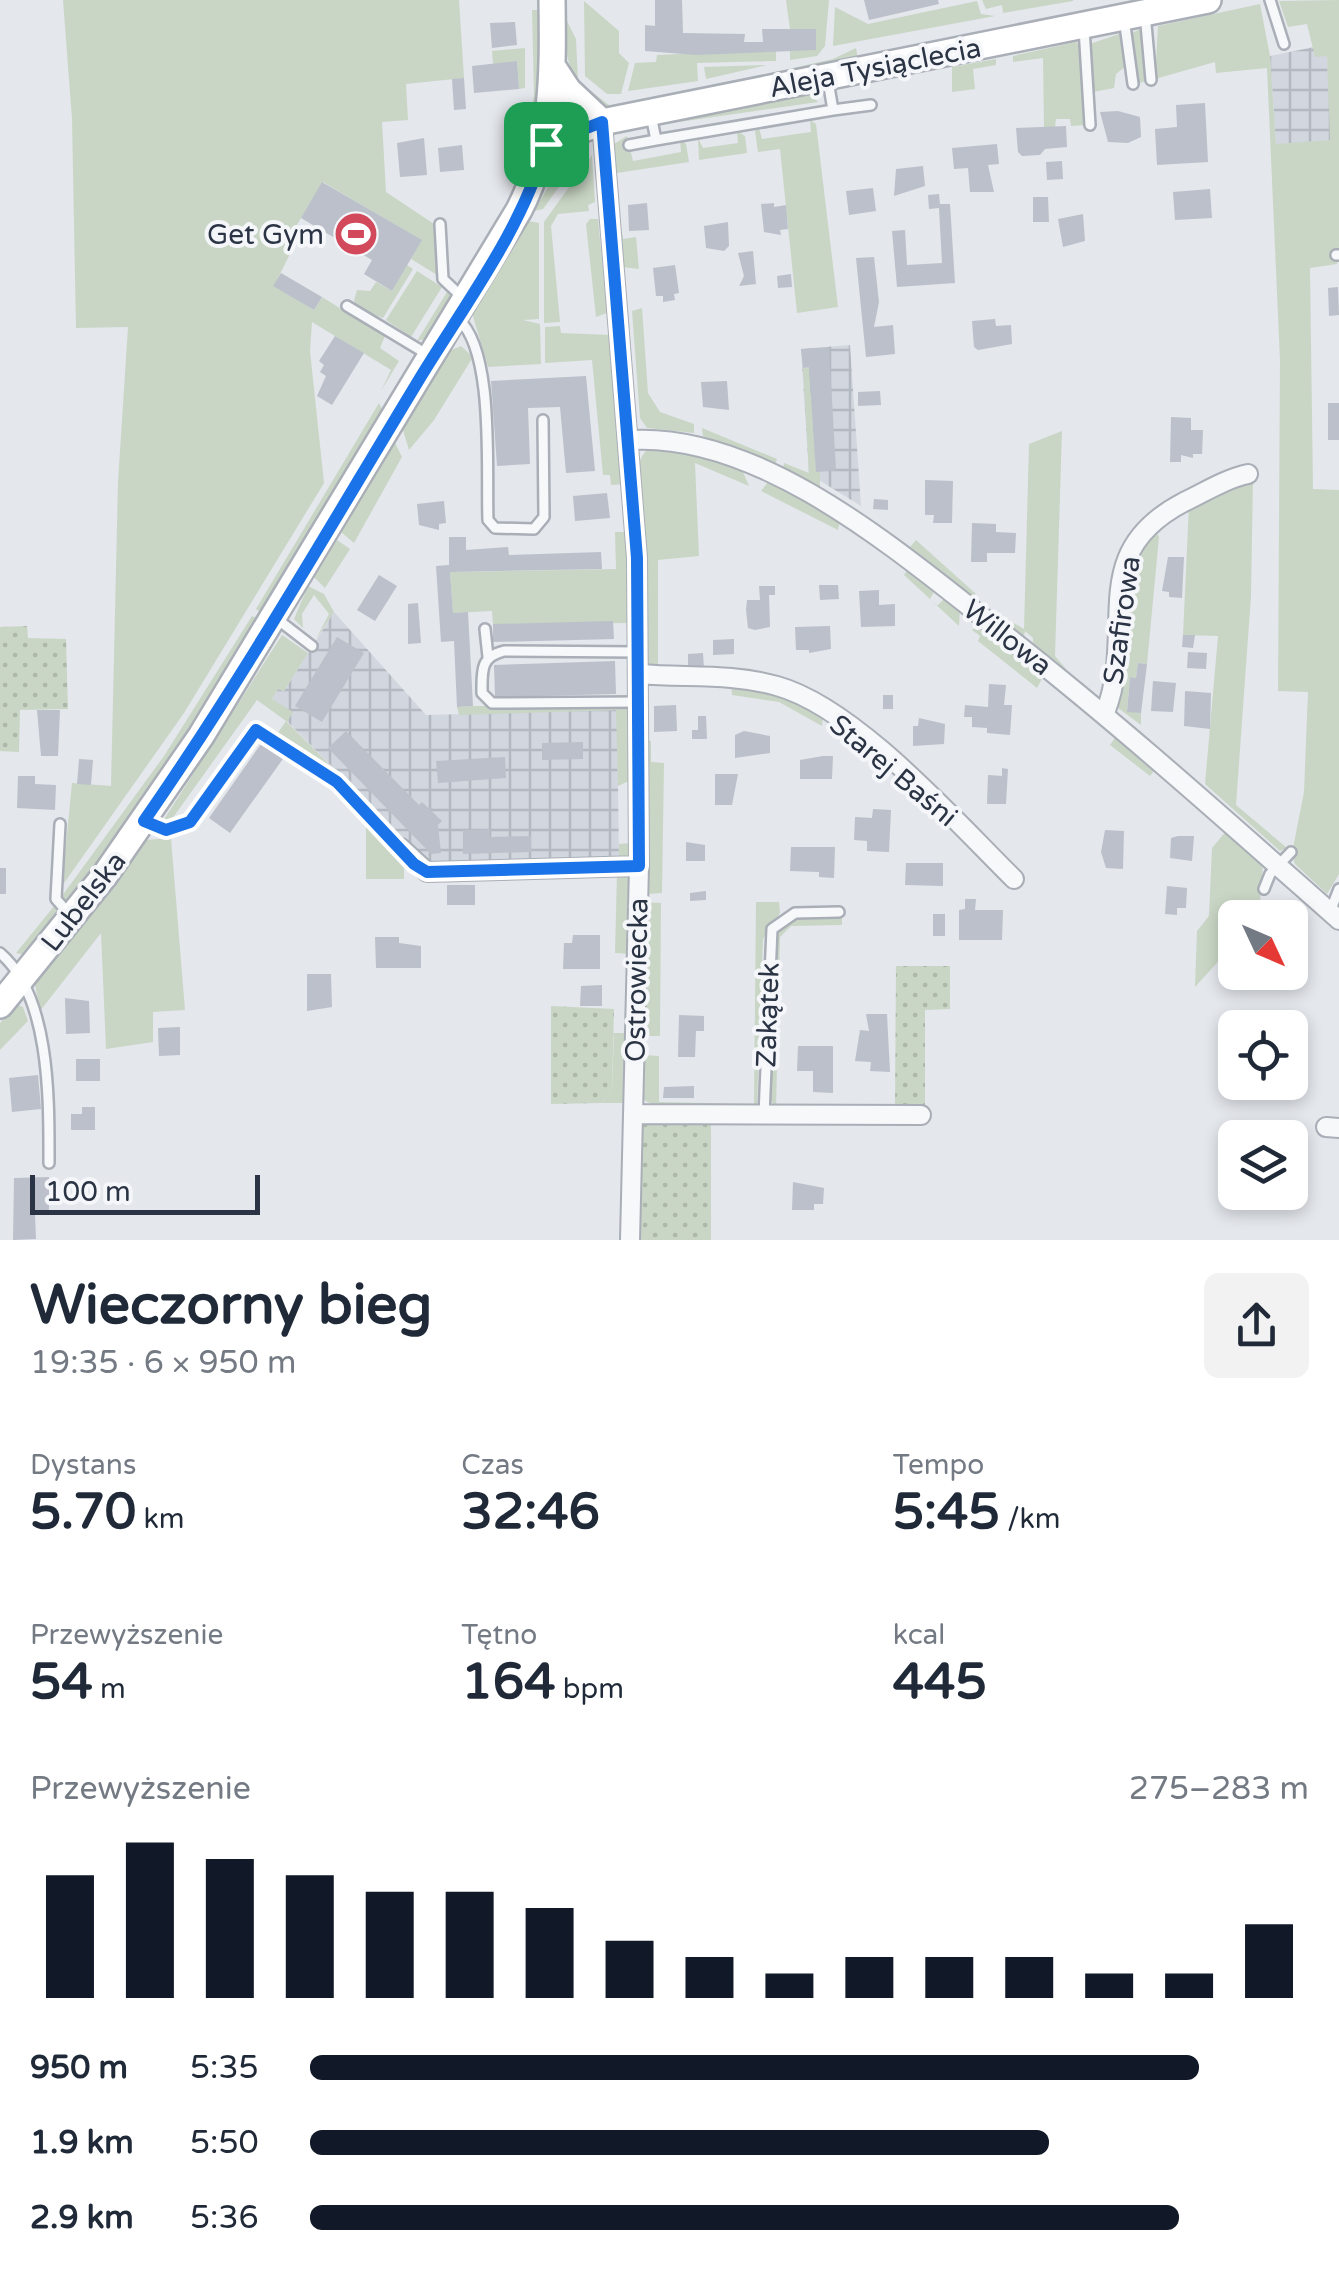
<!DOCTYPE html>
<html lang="pl">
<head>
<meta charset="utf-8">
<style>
	body { margin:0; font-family:"Varela Round",sans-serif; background:#f2f2f3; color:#1f2937; height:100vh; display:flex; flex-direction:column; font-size:38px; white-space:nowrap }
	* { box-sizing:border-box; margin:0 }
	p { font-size:32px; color:#747a83 }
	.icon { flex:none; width:55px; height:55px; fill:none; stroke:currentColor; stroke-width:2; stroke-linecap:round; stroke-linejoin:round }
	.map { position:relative; height:1240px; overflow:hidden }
	.side { display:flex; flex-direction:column; background:#fff; flex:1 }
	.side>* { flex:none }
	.needle { width:65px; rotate:134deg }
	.buttons { position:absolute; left:1218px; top:900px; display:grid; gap:20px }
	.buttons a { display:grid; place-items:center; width:90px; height:90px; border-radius:15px; background:#fff; box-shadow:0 5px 15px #0003; font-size:50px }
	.scale { position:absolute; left:30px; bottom:25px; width:230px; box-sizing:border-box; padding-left:10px; border:5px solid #2b3445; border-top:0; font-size:28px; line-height:35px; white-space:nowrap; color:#2b3445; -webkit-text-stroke:8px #f4f6f9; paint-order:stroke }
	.pin { position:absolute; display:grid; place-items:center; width:85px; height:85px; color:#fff; margin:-42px; border-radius:20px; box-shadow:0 5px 15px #0006 }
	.round { display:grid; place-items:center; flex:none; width:105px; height:105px; border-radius:15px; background:#f2f2f3 }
	.head { display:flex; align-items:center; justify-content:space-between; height:170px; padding:0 30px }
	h1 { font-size:55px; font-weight:800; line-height:75px }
	.figures { display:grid; grid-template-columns:repeat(3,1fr); gap:15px; height:170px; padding:10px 30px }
	.figures div { display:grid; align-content:center }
	.figures b { font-size:50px; font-weight:800 }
	.figures small { font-size:28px; font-weight:400 }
	.figures p { font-size:28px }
	.chart { height:280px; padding:20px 30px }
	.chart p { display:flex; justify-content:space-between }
	.chart svg { width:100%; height:180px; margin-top:10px; stroke:#111827; stroke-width:6 }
	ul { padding:0 30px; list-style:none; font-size:32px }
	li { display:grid; grid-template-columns:160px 120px 1fr; align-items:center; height:75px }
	li i { height:25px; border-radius:12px; background:#111827 }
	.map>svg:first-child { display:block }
</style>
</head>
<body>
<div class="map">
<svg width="1339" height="1240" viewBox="0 0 1339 1240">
	<defs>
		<pattern id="industrial-grid" width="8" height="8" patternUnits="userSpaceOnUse" patternTransform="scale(2.5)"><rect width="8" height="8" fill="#d2d6de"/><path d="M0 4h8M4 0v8" fill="none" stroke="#b4b8c0"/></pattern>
		<pattern id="garden-dots" width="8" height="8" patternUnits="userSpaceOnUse" patternTransform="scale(2.5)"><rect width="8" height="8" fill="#c9d6c5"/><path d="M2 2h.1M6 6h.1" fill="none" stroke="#adb8ab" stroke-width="1.8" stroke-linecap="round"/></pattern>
	</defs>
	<rect width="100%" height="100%" fill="#e4e7ec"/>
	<!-- industrial -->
	<path fill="url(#industrial-grid)" d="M1314,47L1327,55L1331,140L1276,145L1270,56Z
		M850,345L861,506L809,474L801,349Z
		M334,612L426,715L617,710L619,859L428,864L287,721L292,713L272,699L278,689L284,691Z"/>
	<!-- grass -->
	<path fill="#c9d6c5" d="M63,0H459L464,78L406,84L408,120L382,122L386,192L434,224L437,275L411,259L421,240L323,182L295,228L301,232L274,286L314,310L322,297L385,336L380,348L399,361L381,391L391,370L312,322L310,351L324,483L184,713L62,886L72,783L111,786L118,482L128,327L76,328L72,119Z
		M786,0H829L825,46L817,56L790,60V50L816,49V30L790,29Z
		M982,0H1073V1L1003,13L1002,5L986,9Z
		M1339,0V246L1337,264L1310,268L1313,489L1339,490V874L1327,894L1295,864L1292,853L1304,792L1308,692L1278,691L1280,360L1267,68L1216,73L1215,62L1155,79L1158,26L1260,4L1270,56L1276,144L1330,140L1327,56L1315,57L1307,24L1288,27L1279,1Z
		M584,1L619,31V53L629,63L621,94H607L585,76Z
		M977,1L981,14L995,16L833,46L835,7L868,24Z
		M532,10H541V84L533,143L526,141L534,95Z
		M564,15L576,39L578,81L614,109C568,99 565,54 564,15Z
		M1141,29L1147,81L1136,84L1129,34Z
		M1119,34L1126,66L1116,74L1114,88L1093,92L1090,44Z
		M1076,42L1081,46L1086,125L1071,126L1070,119H1056L1055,127L1044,128L1043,58L1013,62V56Z
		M525,48V88L519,89L517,61L493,64L492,51Z
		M856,48L858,59L632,104L833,59Z
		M776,50V61L697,63L698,81L628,91L635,63L656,62L657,55Z
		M996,59V65L973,69L975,89L952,92V67Z
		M767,65L706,79L704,67Z
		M811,94L818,102L672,123L673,121Z
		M810,120L816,124L838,307L797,313L780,149L758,152L755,131L759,128L762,139L811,132Z
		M737,131L745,136L747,153L699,160L698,138L703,148L738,143Z
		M627,136L633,161L681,152L680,139L686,144L689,162L617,173L618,193L613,191L609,147Z
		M580,145H589L543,209L534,211L563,162Z
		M592,155L595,202L588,205L589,211L558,214L551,226L560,322L544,323V222Z
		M617,206L623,239L636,237L639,269L622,267Z
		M590,219H598L607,313L596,317L586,224Z
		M528,221L539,223V319L523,320L540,324L541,364L488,367L472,313Z
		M407,265L413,269L383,318L358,309L354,301L357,290L370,291L376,282L392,291Z
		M417,271L442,287L411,337L386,320Z
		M447,292L454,297L428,338L417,341Z
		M642,308L648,393L660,412L694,424V433L647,428L640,418L632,311Z
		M560,326L561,333L611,335L625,484L611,485L610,475H603L592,360L545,363V327Z
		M461,346L473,357L434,420L409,450L403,430L449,351Z
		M809,367L816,471L820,472V487L783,469L784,463L809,473L803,368Z
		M379,403L384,413L263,614L256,609Z
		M702,428L777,459L775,466L703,436Z
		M1062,431L1055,656L1067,670L1033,643V638L1025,631L1024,636L983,605L1024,629L1029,444Z
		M395,443L402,457L354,543L341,532Z
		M660,445L710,457L742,470L749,486L695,463L699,556L658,560V668L651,669L645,660L637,480C639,462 640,448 660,445Z
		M1253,478L1251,596L1236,805L1287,848L1280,851L1205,784L1218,636L1183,635L1189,505Z
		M768,482L840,520L838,530L761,491Z
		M1154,528L1159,537L1147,664L1138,663L1136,678L1130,677L1127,711L1141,713V725L1114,705L1128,572Z
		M615,532H627L633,623L493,624L492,611L453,613L450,572L616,569Z
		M337,540L350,549L325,588L314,577Z
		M916,540L976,594L974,597L910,547Z
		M908,569L935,590L930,599L937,606L946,597L960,608L959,626L904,575Z
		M308,586L324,594L334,612L316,639L329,614L314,595L302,614L303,628L294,619Z
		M252,616L260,620L150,792L67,904L62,896L164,756Z
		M979,624L1044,675L1037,688L978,641L980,636L972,630Z
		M282,635L308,653L284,691L278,689L272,699L293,712L287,722L428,863L619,858V844L632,843L633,855L628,859L431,868L328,769L277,734L286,721L257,700L172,819L163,821Z
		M731,683L776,692L823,714L822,726L779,702L732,695Z
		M473,706H629L631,780L618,786L616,710L459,715L457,707Z
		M1117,735L1156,768L1150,776L1110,745Z
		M644,740L651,741V762L664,763L662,893L647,894Z
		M366,815L404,863V879H366Z
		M1227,830L1263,863L1259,916L1235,918V943L1195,987L1197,931L1209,916L1212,848Z
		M171,838L185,1010L153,1012V1042L106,1049L101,933L40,1011L35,984L138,848L146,840Z
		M617,872L634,876L633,954L615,953Z
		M645,902L661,903L660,1036H644Z
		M756,902H779L780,913L763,939L757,1104L749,1108C730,1108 646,1114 640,1095C637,1085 642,1066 642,1055L659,1056V1102L754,1104Z
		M55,905L61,912L25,955L16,953Z
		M842,917V925L791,926L780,937L778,1017L771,1012L776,931L790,919Z
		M15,1004L23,1007L28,1021L0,1050V1023Z
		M778,1027L776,1107L770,1100L772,1031Z
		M614,1033H630L628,1103H601L612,1090Z"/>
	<!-- garden -->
	<path fill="url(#garden-dots)" d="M27,626L28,638L66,639L68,709L20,710L19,752L0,751V627Z
		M896,966H950V1009L925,1010V1107L895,1106Z
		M551,1006L614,1009L612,1090L601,1103L551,1104Z
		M641,1121L711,1123V1240H641Z"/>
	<!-- building -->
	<path fill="#bbc0ca" d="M655,0H682L683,33L745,34L744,42H763L762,29H816V50L696,55L645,51V25L655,26Z
		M864,0H938L939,4L869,20Z
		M515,22L517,45L492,48L490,23Z
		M517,61L519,89L474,93L472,66Z
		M464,78L466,109L454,110L452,79Z
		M1205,103L1208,162L1157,165L1155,129L1177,127L1176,105Z
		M1118,111L1140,117L1141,137L1128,143L1108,142L1100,112Z
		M1066,126L1067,147L1045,149L1040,155L1022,156L1018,152L1016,128Z
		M424,138L427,175L400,177L397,143Z
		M997,144L999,164L988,165L994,192H970L968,168L954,169L952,148Z
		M462,145L464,170L440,172L438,148Z
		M1062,161L1063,179L1047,180L1046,162Z
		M923,166L925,186L894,196L896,169Z
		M322,182L422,240L392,291L364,274L372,260L301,218Z
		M873,188L876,211L849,215L846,191Z
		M1210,189L1212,218L1175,220L1173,192Z
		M939,194L940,204H950L955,283L897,287L892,231L905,230L907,265L942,263L939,208L929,209L928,195Z
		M1033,197H1048L1049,222H1033Z
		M647,203L649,230L629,231L628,205Z
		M774,203V207L786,205L788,229L780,230L781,235L764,232L761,204Z
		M1083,214L1085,241L1063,247L1058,219Z
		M728,222L729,246L724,251L706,248L704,226Z
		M753,251L756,284L739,286L744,276L738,253Z
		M874,257L879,302L874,327L893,325L895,354L866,357L856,258Z
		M675,265L679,293L674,294L675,300L663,302V296H656L653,268Z
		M281,273L322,297L314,310L273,286Z
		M791,274L792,287L778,288L777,276Z
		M1338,287L1339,315L1329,316L1328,288Z
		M995,319L996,326L1011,325L1012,344L978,350L974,347L972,321Z
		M335,336L364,353L332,405L317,396L326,376L320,372L324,365L319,361Z
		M829,347L836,470L816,472L809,367L803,368L801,349Z
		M586,376L595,471L566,473L560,407L528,408L530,464L497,466L491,381Z
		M727,381L729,410L703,407L701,382Z
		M880,391L881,405L858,406V392Z
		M1328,403H1339V440H1328Z
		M1171,417L1191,418V430H1203L1202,454H1193V458L1181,455V462H1170Z
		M925,480L953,481L952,523H933L934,515H925Z
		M607,493L610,518L575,521L573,496Z
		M874,499L888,500V510L873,509Z
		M444,501L446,523L439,524V530L419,525L417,504Z
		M972,523L996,524V532L1016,533L1015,553H987V562H971Z
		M449,537H466V550L508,547L509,555L601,552L602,569L450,572L453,613L468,612L473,706L457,707L454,641L441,642L436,566L449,565Z
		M1168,557H1184L1182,598L1169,597V592L1162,591Z
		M379,575L397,586L375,621L357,610Z
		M819,585H838L839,599L820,600Z
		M759,586H775V595H769L770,627L755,630L748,628L746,610L747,600H760Z
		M879,590V605L895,604V626L861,627L859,591Z
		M418,603L421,643L408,644V604Z
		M613,621L614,639L493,642V624Z
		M830,626L831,649L809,653V650H796L795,627Z
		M1183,635H1195L1193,648L1182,647Z
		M337,637L364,653L322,722L295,706Z
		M734,639V654L713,655V640Z
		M1188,652L1207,653L1206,669L1187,668Z
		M703,653L704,669L688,670V654Z
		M615,661L616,694L495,697L494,665Z
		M1138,663L1147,664L1141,713L1127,712L1130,677L1136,678Z
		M1153,681L1176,683L1173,712L1151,711Z
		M989,684L1006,685L1004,705H1012L1010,735L987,733V728L972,727V717H964L965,705L988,707Z
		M1185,691L1211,693L1210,729L1184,726Z
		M883,695H893V709H883Z
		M676,705L677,731L654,732V706Z
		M37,710H60L58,756H41Z
		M698,716H706L707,739H692V730H698Z
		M919,718L945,724L944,744L913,746V726H918Z
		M346,731L419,805L422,802L442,821L438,825L441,853L431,854L328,748Z
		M744,731L770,736V753L735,758V735Z
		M263,741L285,756L230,833L209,818Z
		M583,742V759L542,760V743Z
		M823,756H833L832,779H800V760Z
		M505,757L506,778L438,783L436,761Z
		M79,759L93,760L91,785L77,784Z
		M1002,768L1008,769L1006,804H987L988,775L1002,776Z
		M715,774H738L732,805H715Z
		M18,776H35V784L56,785L55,810L17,808Z
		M873,809L891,810L889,852L867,851V841L854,840L855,817L872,818Z
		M490,829V837L531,836V852L463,854V830Z
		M1105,830L1124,831L1123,869L1106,868L1101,852Z
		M1178,836H1194L1192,861L1170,858L1171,838Z
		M686,842L705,845V861H686Z
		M791,847H835L834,878L819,877V872L790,871Z
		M906,863H943V886L905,885Z
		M0,868H6V894H0Z
		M447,885H475V905H447Z
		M1167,886L1187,888L1186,908H1177V915L1165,914Z
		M706,891V900L690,901V893Z
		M965,899H976L975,910H1003L1002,940H959V910L965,909Z
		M933,914H945V936H933Z
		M573,935H600V969H563L564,943H572Z
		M375,937H399V943L421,946V968H376Z
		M307,974H331L332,1007L307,1011Z
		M602,985V1006H580L581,986Z
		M65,998L89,1001L90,1033L66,1034Z
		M866,1014H887L890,1072L870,1071L871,1062L855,1061L860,1030L869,1031Z
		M679,1015L704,1016V1031H696L695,1057H678Z
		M180,1027V1055L159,1056L158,1028Z
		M798,1046H833V1093L813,1092V1071H797Z
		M76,1059H100V1081H76Z
		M38,1075L41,1109L12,1112L9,1078Z
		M694,1086V1098H663L664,1087Z
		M82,1107H95V1130H71V1114H82Z
		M49,1177V1213L35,1214L36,1239L13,1240L14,1178Z
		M793,1182L824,1188L823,1204H814V1210H792Z"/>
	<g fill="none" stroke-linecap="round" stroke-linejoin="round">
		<defs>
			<path id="lane" d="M1270,0L1284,44
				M1145,13L1151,80
				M1124,18L1133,84
				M1084,28L1090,125
				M833,110L871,105
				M651,115L656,140L833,110L828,81
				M629,145L656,140
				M440,224L443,279L462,297
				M1336,255H1339
				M347,306L430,356
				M458,319C495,350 486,472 488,520L495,528L534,529L544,517L543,420
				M277,619L312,646
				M485,629L488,657
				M637,702L492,703L482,693C482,671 480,657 504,651L639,652
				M146,822L166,830L190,822L256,730L337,782L401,848
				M60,824L56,899L70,915
				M1264,889L1270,874L1291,852
				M1330,912L1339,889
				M0,953C51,996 49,1102 49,1163
				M764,1115L772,929L795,913L839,912"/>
			<path id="street" d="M602,122L637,558L639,866L630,1240
				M630,440C762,432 900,553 999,630C1117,722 1227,821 1339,920
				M640,674C687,678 731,673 777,686C856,708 956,822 1014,879
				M1105,713C1138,628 1084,554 1184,502C1205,492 1225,479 1248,474
				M401,848L427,872L639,866
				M633,1114L921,1115
				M1326,1127L1339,1128"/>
			<path id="secondary" d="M553,67L568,90L602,122
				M546,143L602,122L1208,0
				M0,1005L105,875L201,736L519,210C554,142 553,75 552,0"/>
		</defs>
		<!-- lane casing -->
		<use href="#lane" stroke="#a9aeb7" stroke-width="14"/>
		<!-- street casing -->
		<use href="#street" stroke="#a9aeb7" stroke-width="22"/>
		<!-- secondary casing -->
		<use href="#secondary" stroke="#a9aeb7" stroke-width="30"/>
		<!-- lane -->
		<use href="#lane" stroke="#f7f8fa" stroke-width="9"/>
		<!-- street -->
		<use href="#street" stroke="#f7f8fa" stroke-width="18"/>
		<!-- secondary -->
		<use href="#secondary" stroke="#fff" stroke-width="25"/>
	</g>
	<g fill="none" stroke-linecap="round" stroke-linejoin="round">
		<defs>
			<path id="route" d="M602,122L637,558L639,866L427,872L414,864L337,782L256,730L190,822L166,830L144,821C242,680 328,530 417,383C462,308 523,229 546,144Z"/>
		</defs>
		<!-- route casing -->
		<use href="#route" stroke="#fff" stroke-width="20"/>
		<!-- route -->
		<use href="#route" stroke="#1a73e8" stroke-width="12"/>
	</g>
	<!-- icons -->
	<defs>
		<symbol id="stadium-disc" viewBox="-11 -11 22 22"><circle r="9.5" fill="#d1495b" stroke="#f4f6f9"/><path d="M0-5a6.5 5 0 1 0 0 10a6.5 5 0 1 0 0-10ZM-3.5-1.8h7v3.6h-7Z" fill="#fff"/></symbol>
	</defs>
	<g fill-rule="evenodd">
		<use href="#stadium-disc" x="331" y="209" width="50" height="50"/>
	</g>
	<g text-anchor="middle" stroke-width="8" stroke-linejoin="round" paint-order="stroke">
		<!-- street labels -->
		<g font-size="28" fill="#2b3445" stroke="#f4f6f9">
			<text transform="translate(875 67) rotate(-11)" y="10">Aleja Tysiąclecia</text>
			<text transform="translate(1121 620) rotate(-82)" y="10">Szafirowa</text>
			<text transform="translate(1008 637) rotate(38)" y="10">Willowa</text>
			<text transform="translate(894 770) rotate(40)" y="10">Starej Baśni</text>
			<text transform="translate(83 901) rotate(-52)" y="10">Lubelska</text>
			<text transform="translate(636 980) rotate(-89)" y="10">Ostrowiecka</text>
			<text transform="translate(767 1015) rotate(-88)" y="10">Zakątek</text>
		</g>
		<!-- poi labels -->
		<g font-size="28" fill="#2b3445" stroke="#f4f6f9" text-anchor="end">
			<text x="324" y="244">Get Gym</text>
		</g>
	</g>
</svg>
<div class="buttons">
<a><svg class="needle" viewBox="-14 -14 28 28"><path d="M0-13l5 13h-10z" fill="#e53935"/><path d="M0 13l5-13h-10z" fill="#747a83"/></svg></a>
<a><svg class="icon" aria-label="locate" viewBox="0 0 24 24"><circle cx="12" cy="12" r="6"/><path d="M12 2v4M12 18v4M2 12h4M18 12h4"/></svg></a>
<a><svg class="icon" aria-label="layers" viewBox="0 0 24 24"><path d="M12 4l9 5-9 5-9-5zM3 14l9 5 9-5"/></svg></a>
</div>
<div class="scale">100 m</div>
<div class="pin" style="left:546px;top:144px;background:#1e9e55"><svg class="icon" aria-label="arrive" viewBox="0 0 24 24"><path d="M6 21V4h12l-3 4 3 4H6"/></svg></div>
</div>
<section class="side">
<div class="head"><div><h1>Wieczorny bieg</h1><p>19:35 · 6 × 950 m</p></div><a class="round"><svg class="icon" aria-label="share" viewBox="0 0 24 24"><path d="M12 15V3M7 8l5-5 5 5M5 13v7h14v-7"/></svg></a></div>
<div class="figures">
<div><p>Dystans</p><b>5.70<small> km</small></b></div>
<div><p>Czas</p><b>32:46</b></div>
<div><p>Tempo</p><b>5:45<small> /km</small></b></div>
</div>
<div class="figures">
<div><p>Przewyższenie</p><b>54<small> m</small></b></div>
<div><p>Tętno</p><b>164<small> bpm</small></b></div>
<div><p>kcal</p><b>445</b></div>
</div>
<div class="chart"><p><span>Przewyższenie</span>275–283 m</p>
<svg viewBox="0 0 160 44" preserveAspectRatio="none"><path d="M5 44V14M15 44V6M25 44V10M35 44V14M45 44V18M55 44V18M65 44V22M75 44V30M85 44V34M95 44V38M105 44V34M115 44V34M125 44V34M135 44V38M145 44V38M155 44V26"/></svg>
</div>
<ul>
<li><b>950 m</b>5:35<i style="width:89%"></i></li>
<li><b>1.9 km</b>5:50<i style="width:74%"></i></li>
<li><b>2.9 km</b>5:36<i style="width:87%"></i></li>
</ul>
</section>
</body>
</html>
